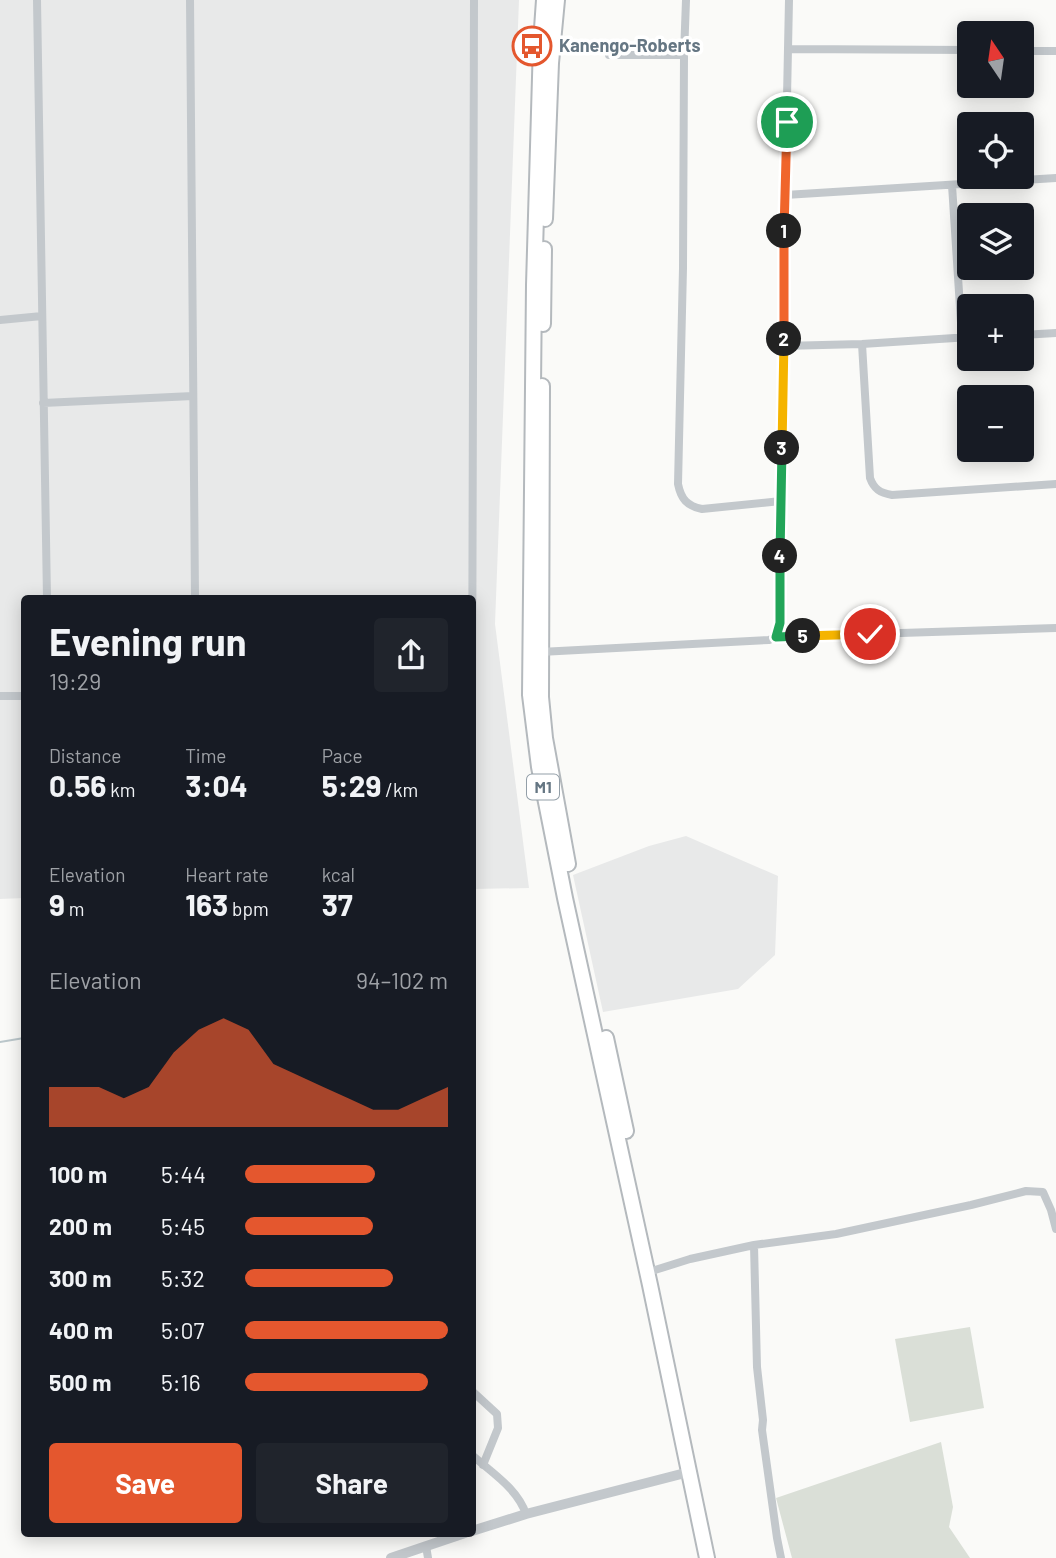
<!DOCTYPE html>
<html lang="en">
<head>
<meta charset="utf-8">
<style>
	body { margin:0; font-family:Barlow,sans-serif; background:#20242c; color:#f1f3f6; height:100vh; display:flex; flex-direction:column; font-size:26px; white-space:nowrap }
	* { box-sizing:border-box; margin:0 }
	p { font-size:23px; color:#9ea1a6 }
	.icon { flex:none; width:38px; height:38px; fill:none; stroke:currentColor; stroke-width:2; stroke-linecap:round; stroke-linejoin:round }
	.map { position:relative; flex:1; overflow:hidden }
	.drawer { position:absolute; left:21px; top:595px; width:455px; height:942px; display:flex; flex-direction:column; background:#171b24; border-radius:7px; box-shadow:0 4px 18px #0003 }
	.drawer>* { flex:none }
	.needle { width:46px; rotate:347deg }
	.tools { position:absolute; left:957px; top:21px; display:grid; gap:14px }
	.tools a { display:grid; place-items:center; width:77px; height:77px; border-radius:7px; background:#171b24; box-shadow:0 4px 18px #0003; font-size:35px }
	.pin { position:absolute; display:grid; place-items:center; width:60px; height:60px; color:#fff; margin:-30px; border:4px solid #fff; border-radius:50%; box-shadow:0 2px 7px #0007 }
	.km { position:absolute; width:35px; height:35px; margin:-18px; border-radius:50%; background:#222; color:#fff; font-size:19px; line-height:35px; text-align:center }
	.round { display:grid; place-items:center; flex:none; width:74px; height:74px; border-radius:7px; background:#20242c }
	.overview { display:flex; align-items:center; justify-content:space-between; height:119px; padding:0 28px }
	h1 { font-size:38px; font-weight:700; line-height:52px }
	.metrics { display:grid; grid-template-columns:repeat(3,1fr); gap:10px; height:119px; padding:7px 28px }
	.metrics div { display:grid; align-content:center }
	.metrics b { font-size:30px; font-weight:700 }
	.metrics small { font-size:19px; font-weight:400 }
	.metrics p { font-size:19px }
	.chart { height:196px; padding:14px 28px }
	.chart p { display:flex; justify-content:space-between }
	.chart svg { width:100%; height:126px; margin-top:7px; fill:#e4572e; opacity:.7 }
	.cta { display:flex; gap:14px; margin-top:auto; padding:14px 28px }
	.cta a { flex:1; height:80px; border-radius:7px; background:#e4572e; color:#fff; font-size:28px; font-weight:700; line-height:80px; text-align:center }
	.cta a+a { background:#20242c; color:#f1f3f6 }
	ul { padding:0 28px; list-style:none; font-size:23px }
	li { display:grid; grid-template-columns:112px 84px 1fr; align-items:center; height:52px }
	li i { height:18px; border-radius:9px; background:#e4572e }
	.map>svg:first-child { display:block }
</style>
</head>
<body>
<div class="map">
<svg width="1056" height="1558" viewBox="0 0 1056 1558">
	<rect width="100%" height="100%" fill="#fafaf8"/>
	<!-- built -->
	<path fill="#e8e9e9" d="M0,0H519L495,624L529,888L473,889L472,598H24V898L0,899Z
		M686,836L778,876L775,955L738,989L603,1012L573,875L649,846Z"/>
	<!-- green -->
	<path fill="#dadfd7" d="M970,1327L984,1408L910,1422L895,1339Z
		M941,1442L953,1507L949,1527L970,1558H792L776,1498Z"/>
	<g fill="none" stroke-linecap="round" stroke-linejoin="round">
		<!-- stream -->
		<path stroke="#bbc7cb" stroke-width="2" d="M0,1042L24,1038"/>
		<defs>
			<path id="trunk" d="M544,0L541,43L534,285L530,695L539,767L565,898L650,1285L707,1558
				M545,219L551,63L557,0
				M543,324L544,249
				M542,386L541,697L545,738L568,864
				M606,1038L626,1131"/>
		</defs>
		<!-- trunk casing -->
		<use href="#trunk" stroke="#b4b9bd" stroke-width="18"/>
		<!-- minor -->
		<path stroke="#c3c8cc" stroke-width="8" d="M37,0L47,598
			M190,0L195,598
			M686,0L684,55L683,268L678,484C681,499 687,506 702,509L781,501
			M789,49L970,50
			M1022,51H1056
			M609,55H684
			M952,185L962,338
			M785,195L1056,178
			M0,320L42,316
			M1022,335L1056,333
			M862,344L870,478C874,489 880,493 892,495L1056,484
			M783,346L862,344L970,337
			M43,403L193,396
			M776,637L1056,628
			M540,652L769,640L776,637L779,631L785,195L789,0
			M0,696H24
			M472,742L474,0
			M754,1245L757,1367L763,1420L762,1430L777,1538L781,1558
			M655,1270L690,1259L754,1245L836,1234L971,1205L1026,1191L1043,1192L1051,1210L1056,1229
			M472,1391L497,1414L498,1428L483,1465
			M472,1455C492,1473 517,1488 526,1514
			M426,1546L428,1558"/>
		<!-- tertiary -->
		<path stroke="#c3c8cc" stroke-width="10" d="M472,1531L526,1514L689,1472
			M391,1558L465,1533"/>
		<!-- trunk -->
		<use href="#trunk" stroke="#fff" stroke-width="14"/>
	</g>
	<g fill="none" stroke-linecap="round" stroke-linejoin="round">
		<defs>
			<path id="split-1" d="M784,231L787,122"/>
			<path id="split-2" d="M784,339V231"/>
			<path id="split-3" d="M782,448L784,339"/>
			<path id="split-4" d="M780,556L782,448"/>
			<path id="split-5" d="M780,556V623L776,637L803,636"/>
			<path id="split-6" d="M803,636L870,634"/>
		</defs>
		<!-- split-1 casing -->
		<use href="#split-1" stroke="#fff" stroke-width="14"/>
		<!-- split-2 casing -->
		<use href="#split-2" stroke="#fff" stroke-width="14"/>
		<!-- split-3 casing -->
		<use href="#split-3" stroke="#fff" stroke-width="14"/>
		<!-- split-4 casing -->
		<use href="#split-4" stroke="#fff" stroke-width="14"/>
		<!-- split-5 casing -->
		<use href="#split-5" stroke="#fff" stroke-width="14"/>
		<!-- split-6 casing -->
		<use href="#split-6" stroke="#fff" stroke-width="14"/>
		<!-- split-1 -->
		<use href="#split-1" stroke="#f0652b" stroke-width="9"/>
		<!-- split-2 -->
		<use href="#split-2" stroke="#f0652b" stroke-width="9"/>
		<!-- split-3 -->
		<use href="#split-3" stroke="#f5b400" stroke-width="9"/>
		<!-- split-4 -->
		<use href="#split-4" stroke="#22a559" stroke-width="9"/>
		<!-- split-5 -->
		<use href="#split-5" stroke="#22a559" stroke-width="9"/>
		<!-- split-6 -->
		<use href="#split-6" stroke="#f5b400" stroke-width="9"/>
	</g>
	<!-- icons -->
	<defs>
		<symbol id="bus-ring" viewBox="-11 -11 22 22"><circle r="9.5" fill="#fff" stroke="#e4572e" stroke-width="1.5"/><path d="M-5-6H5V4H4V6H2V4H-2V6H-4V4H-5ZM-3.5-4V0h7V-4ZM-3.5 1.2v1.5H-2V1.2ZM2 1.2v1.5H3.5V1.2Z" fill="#e4572e"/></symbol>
	</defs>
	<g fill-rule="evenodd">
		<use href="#bus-ring" x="510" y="24" width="44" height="44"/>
	</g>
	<g text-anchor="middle" stroke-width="7" stroke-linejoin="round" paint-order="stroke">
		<!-- shield labels -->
		<rect fill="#fff" stroke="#939fa8" stroke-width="2" x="527" y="774.5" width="32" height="25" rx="5"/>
		<g font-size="16" font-weight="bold" fill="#657683">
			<text x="543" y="793">M1</text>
		</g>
		<!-- poi labels -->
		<g font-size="18" font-weight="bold" fill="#657683" stroke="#fff" text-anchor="start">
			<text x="559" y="52">Kanengo-Roberts</text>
		</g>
	</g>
</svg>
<div class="tools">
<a><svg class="needle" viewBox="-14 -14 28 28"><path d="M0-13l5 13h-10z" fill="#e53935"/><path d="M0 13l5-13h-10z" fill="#9ea1a6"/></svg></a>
<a><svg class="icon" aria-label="locate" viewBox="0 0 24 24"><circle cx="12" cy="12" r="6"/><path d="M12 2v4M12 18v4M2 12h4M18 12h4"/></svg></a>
<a><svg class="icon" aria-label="layers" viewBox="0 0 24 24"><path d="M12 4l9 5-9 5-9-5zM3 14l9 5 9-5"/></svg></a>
<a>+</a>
<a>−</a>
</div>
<div class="pin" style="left:787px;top:122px;background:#1e9e55"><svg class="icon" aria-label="arrive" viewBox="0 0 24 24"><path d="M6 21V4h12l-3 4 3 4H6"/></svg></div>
<div class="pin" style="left:870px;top:634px;background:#d93025"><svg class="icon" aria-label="check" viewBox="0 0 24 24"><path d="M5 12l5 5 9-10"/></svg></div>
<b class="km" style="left:784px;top:231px">1</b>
<b class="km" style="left:784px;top:339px">2</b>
<b class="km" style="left:782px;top:448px">3</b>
<b class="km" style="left:780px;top:556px">4</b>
<b class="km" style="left:803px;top:636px">5</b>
<section class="drawer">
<div class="overview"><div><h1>Evening run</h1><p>19:29</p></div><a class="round"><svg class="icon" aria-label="share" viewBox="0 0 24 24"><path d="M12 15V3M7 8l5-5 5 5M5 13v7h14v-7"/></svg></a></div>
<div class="metrics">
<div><p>Distance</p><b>0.56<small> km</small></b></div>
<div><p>Time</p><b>3:04</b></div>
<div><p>Pace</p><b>5:29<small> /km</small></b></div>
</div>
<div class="metrics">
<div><p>Elevation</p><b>9<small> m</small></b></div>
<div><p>Heart rate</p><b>163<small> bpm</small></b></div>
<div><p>kcal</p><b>37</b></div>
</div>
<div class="chart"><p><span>Elevation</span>94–102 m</p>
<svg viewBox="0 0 160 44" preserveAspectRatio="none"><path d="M0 44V30L10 30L20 30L30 34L40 30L50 18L60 10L70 6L80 10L90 22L100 26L110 30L120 34L130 38L140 38L150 34L160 30V44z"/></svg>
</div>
<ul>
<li><b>100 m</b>5:44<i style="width:64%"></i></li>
<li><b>200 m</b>5:45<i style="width:63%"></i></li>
<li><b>300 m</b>5:32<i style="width:73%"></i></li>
<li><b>400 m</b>5:07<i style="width:100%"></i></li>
<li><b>500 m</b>5:16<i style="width:90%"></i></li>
</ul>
<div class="cta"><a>Save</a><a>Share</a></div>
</section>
</div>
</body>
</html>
